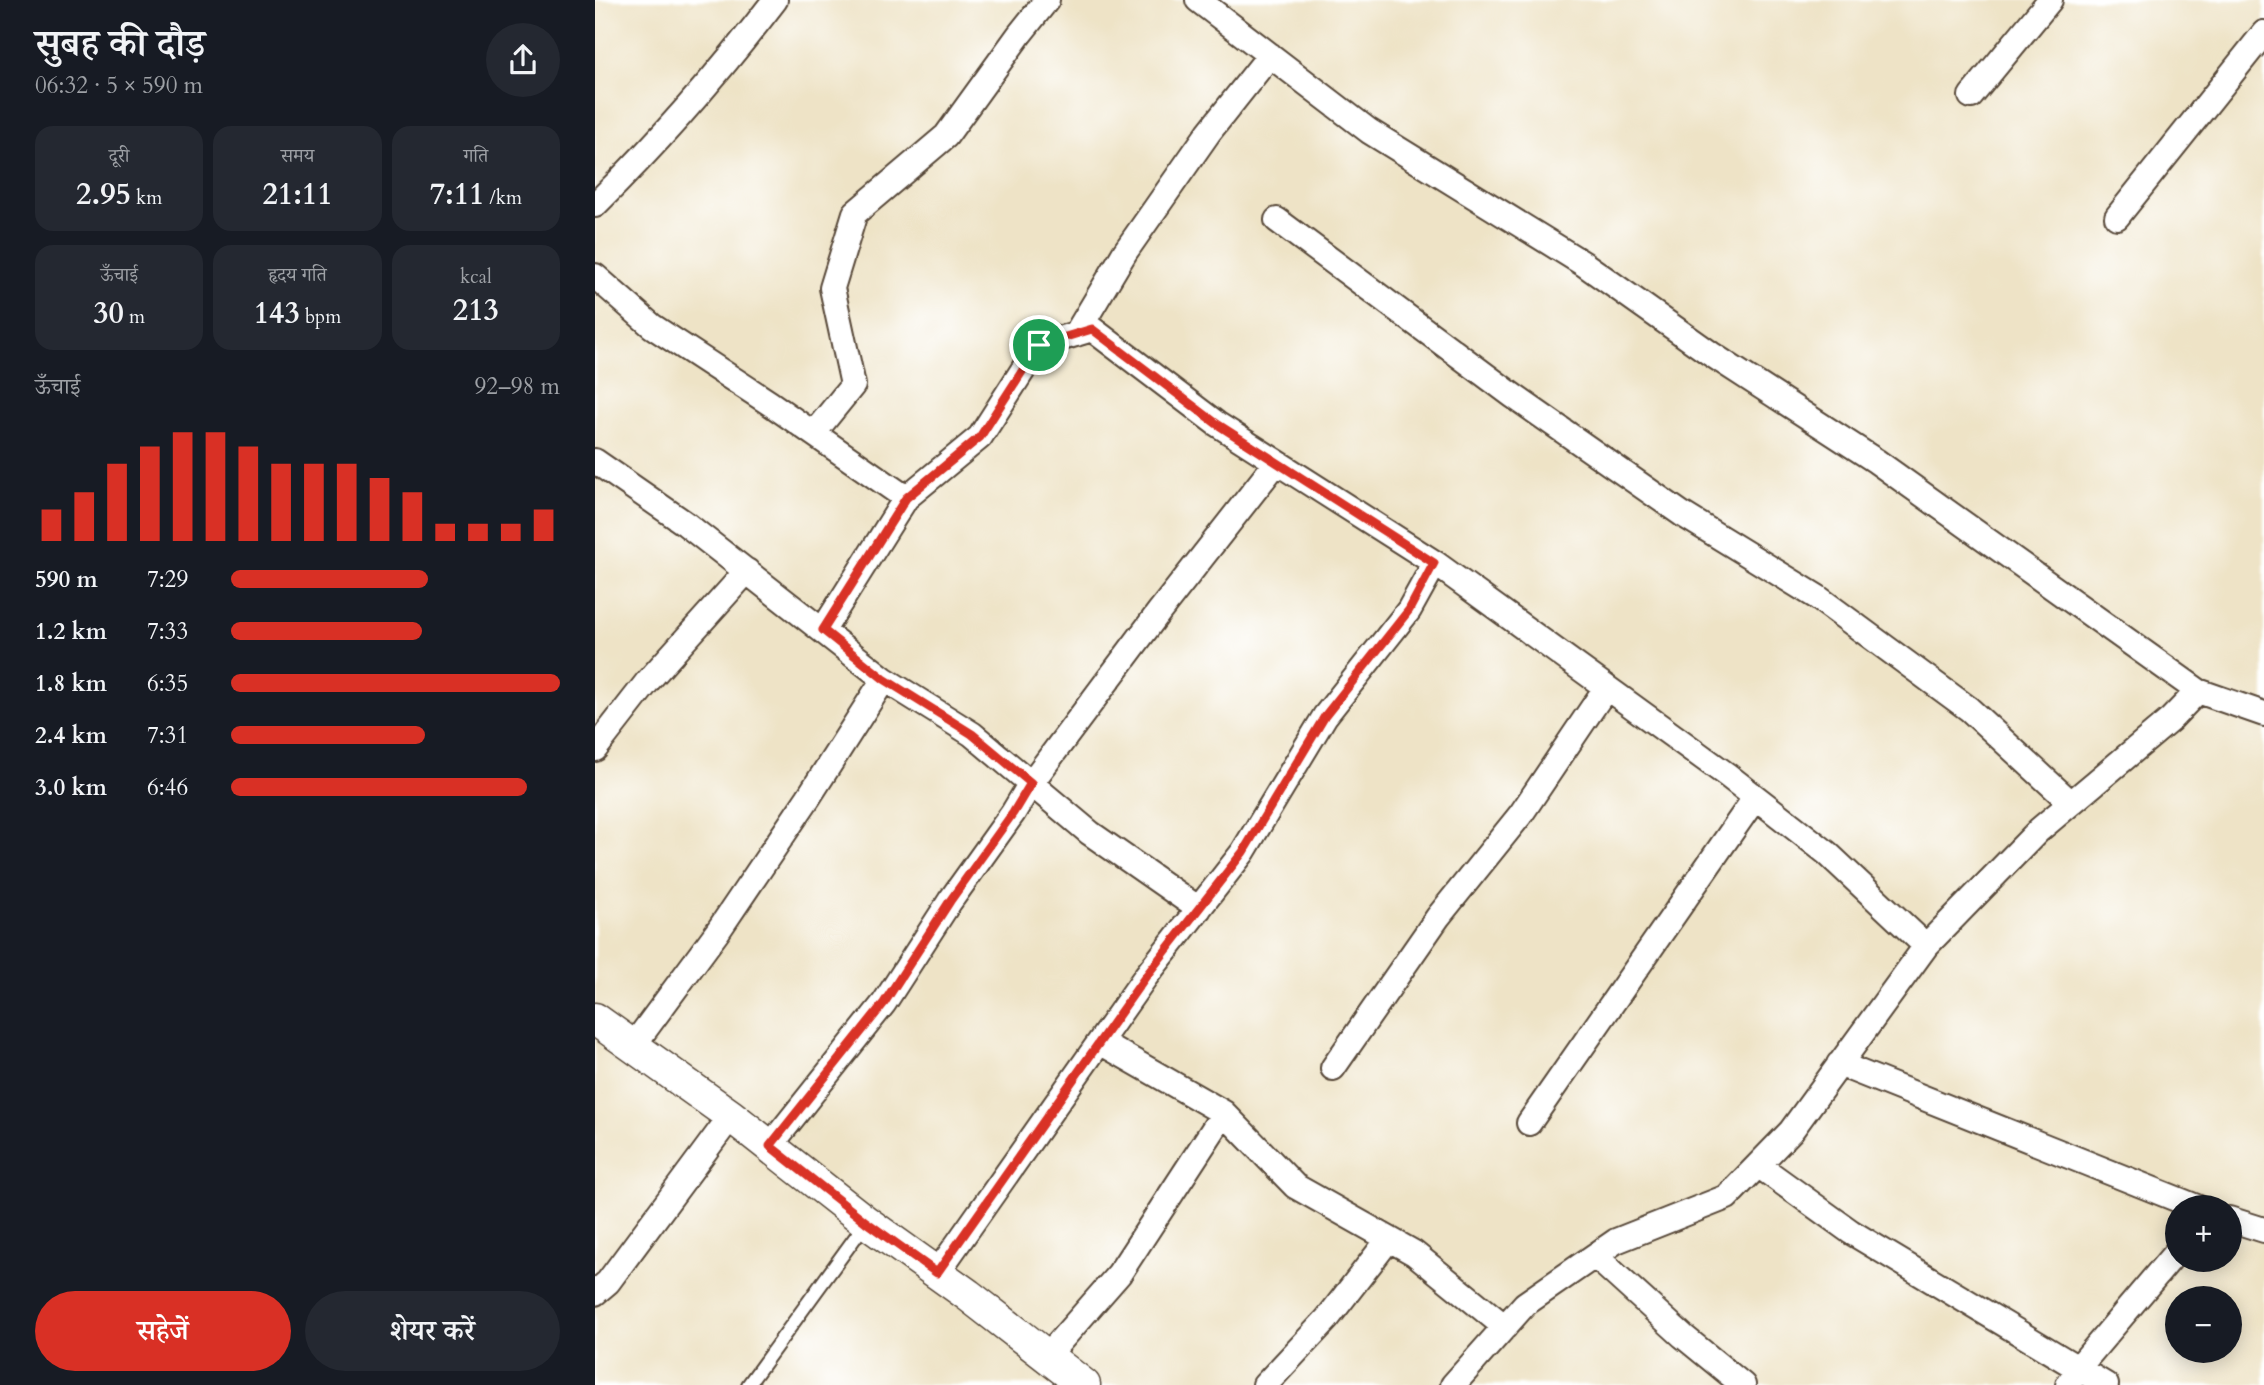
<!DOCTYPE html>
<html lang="hi">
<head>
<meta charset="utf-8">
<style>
	body { margin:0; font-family:Cardo,"Noto Serif Devanagari",serif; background:#242831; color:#f1f3f6; height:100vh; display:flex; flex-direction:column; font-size:26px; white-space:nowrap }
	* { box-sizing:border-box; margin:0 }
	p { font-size:23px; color:#9ea1a6 }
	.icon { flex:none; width:38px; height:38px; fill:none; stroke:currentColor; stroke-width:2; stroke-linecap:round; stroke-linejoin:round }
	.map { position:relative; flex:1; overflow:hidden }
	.details { display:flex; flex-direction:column; background:#171b24; width:595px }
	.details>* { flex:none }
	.buttons { position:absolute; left:1570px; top:1195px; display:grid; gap:14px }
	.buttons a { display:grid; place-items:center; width:77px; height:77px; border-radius:50%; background:#171b24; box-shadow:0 4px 18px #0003; font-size:35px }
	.pin { position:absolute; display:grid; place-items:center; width:60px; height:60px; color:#fff; margin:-30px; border:4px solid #fff; border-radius:50%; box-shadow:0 2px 7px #0007 }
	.round { display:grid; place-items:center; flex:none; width:74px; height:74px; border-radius:37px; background:#242831 }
	.head { display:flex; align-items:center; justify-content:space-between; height:119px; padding:0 35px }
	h1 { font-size:38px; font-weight:600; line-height:52px }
	.stats { display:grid; grid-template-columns:repeat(3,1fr); gap:10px; height:119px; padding:7px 35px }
	.stats div { display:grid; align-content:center; border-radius:18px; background:#242831; text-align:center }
	.stats b { font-size:30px; font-weight:600 }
	.stats small { font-size:19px; font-weight:400 }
	.stats p { font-size:19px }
	.chart { height:196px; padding:14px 35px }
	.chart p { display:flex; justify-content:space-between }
	.chart svg { width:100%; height:126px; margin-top:7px; stroke:#d93025; stroke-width:6 }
	.action { display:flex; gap:14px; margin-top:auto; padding:14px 35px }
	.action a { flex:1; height:80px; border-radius:42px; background:#d93025; color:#fff; font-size:28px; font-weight:600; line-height:80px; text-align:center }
	.action a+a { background:#242831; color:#f1f3f6 }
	ul { padding:0 35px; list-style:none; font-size:23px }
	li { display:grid; grid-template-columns:112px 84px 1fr; align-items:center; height:52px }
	li i { height:18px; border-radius:9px; background:#d93025 }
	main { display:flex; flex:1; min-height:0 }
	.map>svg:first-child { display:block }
</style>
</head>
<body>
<main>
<section class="details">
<div class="head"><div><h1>सुबह की दौड़</h1><p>06:32 · 5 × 590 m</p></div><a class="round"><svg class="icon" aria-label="share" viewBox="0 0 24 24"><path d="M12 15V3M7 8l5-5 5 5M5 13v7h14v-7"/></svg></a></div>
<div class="stats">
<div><p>दूरी</p><b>2.95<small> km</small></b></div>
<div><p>समय</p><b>21:11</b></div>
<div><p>गति</p><b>7:11<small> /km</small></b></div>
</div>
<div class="stats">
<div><p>ऊँचाई</p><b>30<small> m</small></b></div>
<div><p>हृदय गति</p><b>143<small> bpm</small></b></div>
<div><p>kcal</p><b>213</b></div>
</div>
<div class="chart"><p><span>ऊँचाई</span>92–98 m</p>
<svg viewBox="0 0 160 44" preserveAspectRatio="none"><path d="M5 44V33M15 44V27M25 44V17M35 44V11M45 44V6M55 44V6M65 44V11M75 44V17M85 44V17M95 44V17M105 44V22M115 44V27M125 44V38M135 44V38M145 44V38M155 44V33"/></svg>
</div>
<ul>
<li><b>590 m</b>7:29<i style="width:60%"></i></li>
<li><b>1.2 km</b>7:33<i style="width:58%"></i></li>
<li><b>1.8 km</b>6:35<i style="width:100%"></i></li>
<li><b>2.4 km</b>7:31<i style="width:59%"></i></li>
<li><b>3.0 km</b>6:46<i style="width:90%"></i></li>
</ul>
<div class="action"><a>सहेजें</a><a>शेयर करें</a></div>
</section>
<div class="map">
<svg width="1669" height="1385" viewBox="0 0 1669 1385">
	<rect width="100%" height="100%" fill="#fff"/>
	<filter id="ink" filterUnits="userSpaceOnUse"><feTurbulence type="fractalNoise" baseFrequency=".0143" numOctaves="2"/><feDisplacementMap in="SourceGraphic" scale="14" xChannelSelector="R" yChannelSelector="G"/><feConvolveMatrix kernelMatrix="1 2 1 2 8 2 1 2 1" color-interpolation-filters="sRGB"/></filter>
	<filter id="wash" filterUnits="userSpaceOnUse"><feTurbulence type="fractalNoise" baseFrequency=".00686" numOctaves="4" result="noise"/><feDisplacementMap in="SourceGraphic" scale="28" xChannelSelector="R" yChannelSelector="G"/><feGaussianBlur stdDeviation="1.57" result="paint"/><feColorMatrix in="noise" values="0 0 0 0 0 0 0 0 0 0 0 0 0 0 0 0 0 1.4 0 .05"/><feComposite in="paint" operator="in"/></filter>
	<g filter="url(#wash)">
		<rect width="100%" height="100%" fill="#eee3c6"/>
	</g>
	<g filter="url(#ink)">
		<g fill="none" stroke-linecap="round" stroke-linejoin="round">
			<defs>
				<path id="service" d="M153,1385L270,1224"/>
				<path id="minor" d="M603,0L774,131L989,264L1116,354L1281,461L1603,691L1669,714
					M1376,96L1455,0
					M0,205C65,141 125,72 180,0
					M1522,217L1669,33
					M682,220L917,395L1087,514L1222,597L1374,709L1476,803
					M0,276L57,326L176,404L311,498L385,437L444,345L497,329L622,424L840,563
					M481,334L530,252L614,132L675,55
					M219,433L258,385L237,288L260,213L351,136L424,35L452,0
					M0,461L91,524L289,679L377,734L495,833L604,909
					M228,630L311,498
					M0,749L53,681L152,571
					M505,1042L629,1113L700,1186L819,1253L910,1327
					M38,1046L123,931L213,798L289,679
					M1244,1064L1604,1208
					M738,1068L843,917L926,814L1011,688
					M934,1123L1160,798
					M175,1146L289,1003L355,901L418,813L436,783L564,612L681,463
					M1163,1165L1256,1232L1511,1385
					M1634,1219L1669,1230
					M1000,1256L1088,1336L1148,1385
					M342,1273L551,976L648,852L730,716L814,610L840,563L1132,775L1232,853L1331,946
					M0,1293L13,1282L136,1116
					M452,1356L524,1274L629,1113
					M670,1385L732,1319L794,1239
					M858,1385L930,1304L1021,1241L1132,1197L1196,1131L1331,946L1444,830L1575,720L1603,691
					M1473,1385L1483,1368L1582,1251"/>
				<path id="tertiary" d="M0,1019L136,1116L271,1222L373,1295L489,1385"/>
			</defs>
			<!-- service casing -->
			<use href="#service" stroke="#564637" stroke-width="16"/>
			<!-- minor casing -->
			<use href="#minor" stroke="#564637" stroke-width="28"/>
			<!-- tertiary casing -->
			<use href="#tertiary" stroke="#564637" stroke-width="35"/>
			<!-- service -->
			<use href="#service" stroke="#fff" stroke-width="12"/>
			<!-- minor -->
			<use href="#minor" stroke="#fff" stroke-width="24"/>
			<!-- tertiary -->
			<use href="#tertiary" stroke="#fff" stroke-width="32"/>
		</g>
	</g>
	<g fill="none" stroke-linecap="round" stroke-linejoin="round" filter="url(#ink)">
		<defs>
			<path id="route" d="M497,329L622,424L839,563L814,610L730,716L648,852L551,976L342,1273L271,1222L175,1146L289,1003L355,901L418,813L436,783L377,734L289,679L228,630L311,498L385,437L444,345Z"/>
		</defs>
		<!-- route casing -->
		<use href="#route" stroke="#fff" stroke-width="14"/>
		<!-- route -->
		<use href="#route" stroke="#d93025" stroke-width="9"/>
	</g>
</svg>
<div class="buttons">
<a>+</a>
<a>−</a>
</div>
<div class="pin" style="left:444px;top:345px;background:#1e9e55"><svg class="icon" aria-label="arrive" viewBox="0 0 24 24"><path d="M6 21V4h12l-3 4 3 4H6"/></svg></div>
</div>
</main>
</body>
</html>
